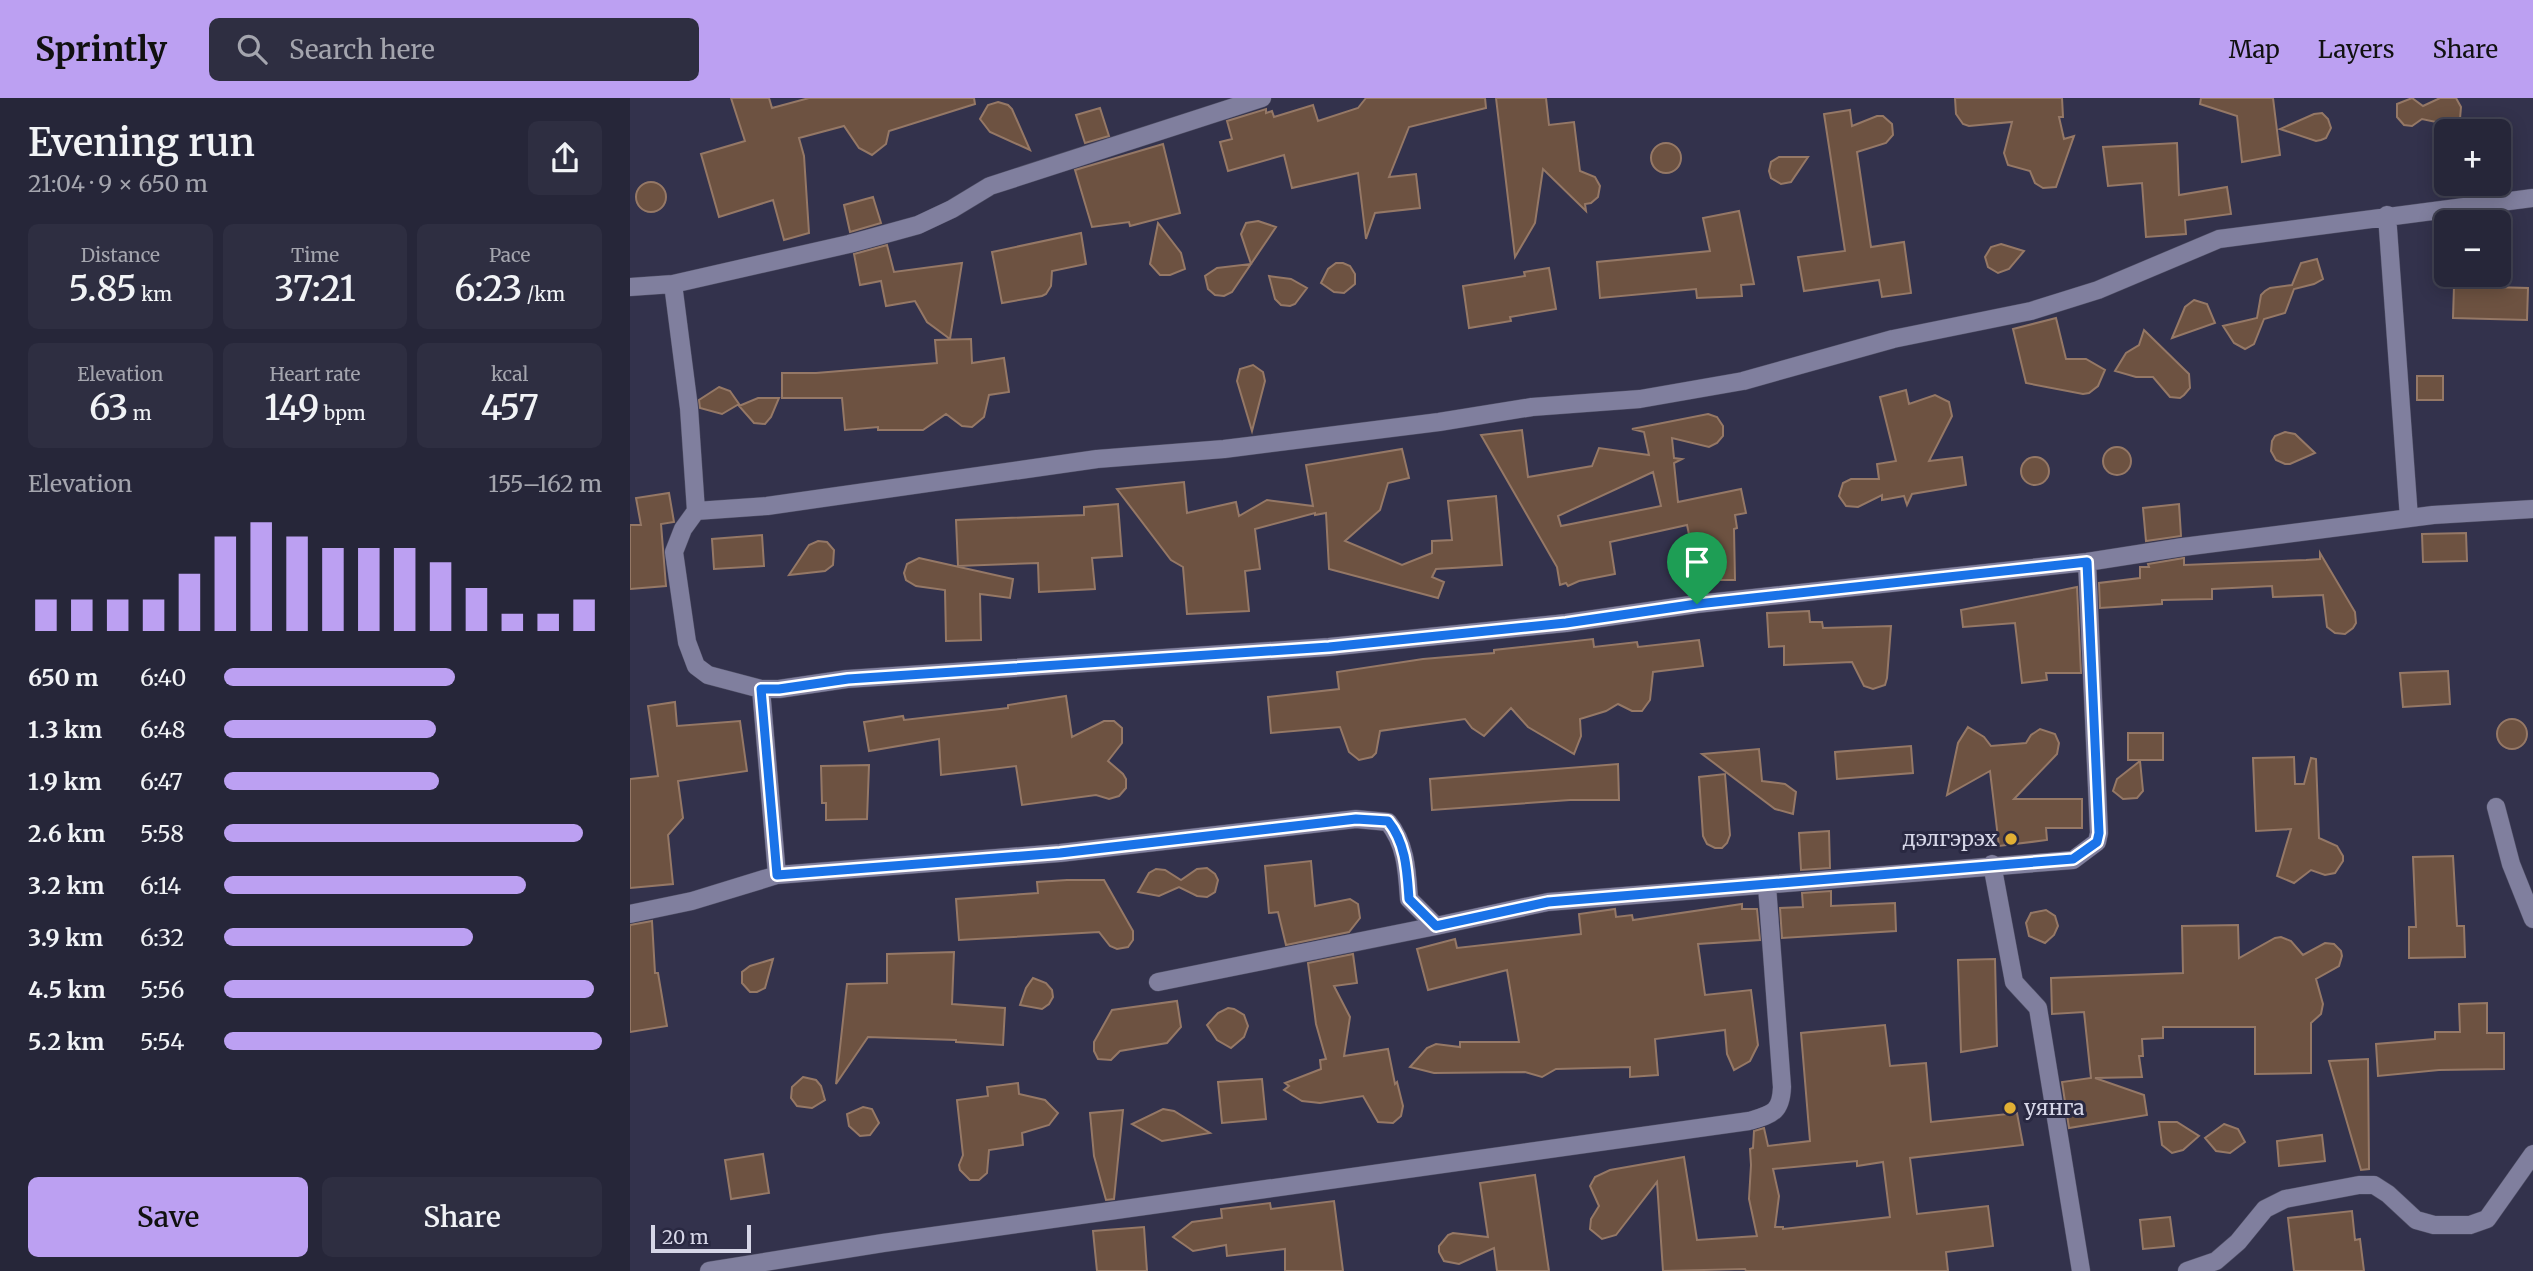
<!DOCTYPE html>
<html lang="en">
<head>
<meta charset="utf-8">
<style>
	body { margin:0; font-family:Merriweather,serif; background:#2e2e41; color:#f1f3f6; height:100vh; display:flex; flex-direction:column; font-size:26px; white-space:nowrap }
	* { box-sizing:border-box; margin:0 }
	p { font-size:23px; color:#a4a5ae }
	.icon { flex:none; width:38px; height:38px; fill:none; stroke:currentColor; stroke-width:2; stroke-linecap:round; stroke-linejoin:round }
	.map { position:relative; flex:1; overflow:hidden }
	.panel { display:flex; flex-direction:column; background:#262639; width:630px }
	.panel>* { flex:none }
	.fabs { position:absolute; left:1804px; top:21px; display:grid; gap:14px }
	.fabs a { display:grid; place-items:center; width:77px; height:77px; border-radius:10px; background:#262639; box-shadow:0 4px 18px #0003,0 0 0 2px #424353; font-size:35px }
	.scale { position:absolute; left:21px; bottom:18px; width:100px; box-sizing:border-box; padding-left:7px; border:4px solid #d6d6e7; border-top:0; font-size:19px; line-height:24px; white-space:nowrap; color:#d6d6e7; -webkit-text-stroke:5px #292841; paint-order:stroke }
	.pin { position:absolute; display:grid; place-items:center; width:60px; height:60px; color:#fff; margin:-72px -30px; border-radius:50% 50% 50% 0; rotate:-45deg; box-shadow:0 0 7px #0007 }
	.pin .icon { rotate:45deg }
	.round { display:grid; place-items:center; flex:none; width:74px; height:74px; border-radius:10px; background:#2e2e41 }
	.headline { display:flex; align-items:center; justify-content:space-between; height:119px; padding:0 28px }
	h1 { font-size:38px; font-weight:600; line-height:52px }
	.figures { display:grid; grid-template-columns:repeat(3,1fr); gap:10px; height:119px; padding:7px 28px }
	.figures div { display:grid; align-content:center; border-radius:10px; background:#2e2e41; text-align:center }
	.figures b { font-size:35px; font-weight:600 }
	.figures small { font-size:19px; font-weight:400 }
	.figures p { font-size:19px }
	.chart { height:196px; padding:14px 28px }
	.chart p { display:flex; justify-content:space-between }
	.chart svg { width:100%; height:126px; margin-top:7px; stroke:#bca0f2; stroke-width:6 }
	.action { display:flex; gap:14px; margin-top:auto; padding:14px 28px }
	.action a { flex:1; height:80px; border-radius:10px; background:#bca0f2; color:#111; font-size:28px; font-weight:600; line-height:80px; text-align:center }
	.action a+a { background:#2e2e41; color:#f1f3f6 }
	ul { padding:0 28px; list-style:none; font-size:23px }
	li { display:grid; grid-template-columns:112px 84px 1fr; align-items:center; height:52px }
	li i { height:18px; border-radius:9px; background:#bca0f2 }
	header { display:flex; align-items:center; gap:42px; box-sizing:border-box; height:98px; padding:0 35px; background:#bca0f2; color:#111 }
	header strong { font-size:33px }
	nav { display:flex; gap:38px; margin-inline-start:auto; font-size:24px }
	.search { width:490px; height:63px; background:#2e2e41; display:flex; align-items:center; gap:18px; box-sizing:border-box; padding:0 24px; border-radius:10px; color:#a4a5ae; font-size:26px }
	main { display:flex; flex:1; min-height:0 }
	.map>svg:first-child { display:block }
</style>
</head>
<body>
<header>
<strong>Sprintly</strong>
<div class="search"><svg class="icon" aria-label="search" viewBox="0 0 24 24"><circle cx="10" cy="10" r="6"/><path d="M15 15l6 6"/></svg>Search here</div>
<nav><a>Map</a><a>Layers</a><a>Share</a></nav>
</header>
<main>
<section class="panel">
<div class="headline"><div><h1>Evening run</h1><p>21:04 · 9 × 650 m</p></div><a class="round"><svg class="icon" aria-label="share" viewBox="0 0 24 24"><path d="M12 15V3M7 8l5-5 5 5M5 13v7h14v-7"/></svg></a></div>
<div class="figures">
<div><p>Distance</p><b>5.85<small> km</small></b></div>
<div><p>Time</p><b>37:21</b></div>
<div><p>Pace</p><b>6:23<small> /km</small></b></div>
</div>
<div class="figures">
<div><p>Elevation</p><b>63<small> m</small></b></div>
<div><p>Heart rate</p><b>149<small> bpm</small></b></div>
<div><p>kcal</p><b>457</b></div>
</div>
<div class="chart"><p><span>Elevation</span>155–162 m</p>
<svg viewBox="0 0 160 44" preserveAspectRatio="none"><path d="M5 44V33M15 44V33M25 44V33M35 44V33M45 44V24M55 44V11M65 44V6M75 44V11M85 44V15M95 44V15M105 44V15M115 44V20M125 44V29M135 44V38M145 44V38M155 44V33"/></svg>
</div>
<ul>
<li><b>650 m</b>6:40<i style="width:61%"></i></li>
<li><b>1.3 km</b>6:48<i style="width:56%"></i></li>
<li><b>1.9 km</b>6:47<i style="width:57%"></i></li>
<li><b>2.6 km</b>5:58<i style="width:95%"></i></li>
<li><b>3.2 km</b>6:14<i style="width:80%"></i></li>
<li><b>3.9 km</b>6:32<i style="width:66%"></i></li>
<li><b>4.5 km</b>5:56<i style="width:98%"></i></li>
<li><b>5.2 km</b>5:54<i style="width:100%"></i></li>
</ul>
<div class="action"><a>Save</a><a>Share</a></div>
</section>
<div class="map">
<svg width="1903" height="1173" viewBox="0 0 1903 1173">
	<rect width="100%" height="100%" fill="#33324c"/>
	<!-- building -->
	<path fill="#6d5241" stroke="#957866" stroke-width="2" fill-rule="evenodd" d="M101,0H139L142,10L179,0H344L345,6L259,33L256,46L242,57L229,50L214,28L169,40L174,58L179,135L154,142L143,102L89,119L71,56L115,43Z
		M736,0H855L856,10L779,29L759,79L786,76L790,110L745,115L736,141L728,75L662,90L654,57L598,73L590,44L602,41L597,23L636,11V15L642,13L644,19L683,7L688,23L728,10Z
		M866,0H916L919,27L944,24L950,73L965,79L970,88L968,99L961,105L955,106L956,113L913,71L905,125L885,159Z
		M1325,0H1432L1433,19H1429L1434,41L1444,38L1426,89L1413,90L1405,85L1400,73L1378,67L1374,55L1382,24L1339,28L1333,26L1326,16Z
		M1571,0H1643L1650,57L1612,64L1607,18L1570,6Z
		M1782,0L1793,8L1810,0H1826L1831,9L1830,21L1820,27L1792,21L1782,28L1774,27L1767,19V6Z
		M368,4L378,7L382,11L400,52L360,34L350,21L358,7Z
		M470,10L479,38L455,45L446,17Z
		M1220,12L1222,28L1247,18H1253L1262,26L1263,37L1256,45L1227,54L1241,149L1274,144L1281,195L1252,199L1249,182L1174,193L1168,159L1215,153L1194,16Z
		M1692,15L1698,21L1701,30L1696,40L1691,42L1686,43L1650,31L1684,16Z
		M1547,45L1549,97L1597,89L1601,116L1555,122L1556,136L1516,139L1512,85L1478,88L1473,49Z
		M1021 60a15 15 0 1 1 30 0a15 15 0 1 1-30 0Z
		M533,46L550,115L500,128L499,124L462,129L445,72Z
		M1149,59H1178L1161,84L1151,86L1141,80L1139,73L1141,64Z
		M6 99a15 15 0 1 1 30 0a15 15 0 1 1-30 0Z
		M243,99L251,125L220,134L214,107Z
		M1109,113L1124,186L1111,187L1112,198L1067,200L1066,191L970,200L967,164L1080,153L1073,120Z
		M628,123L646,129L602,194L594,198L585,197L578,191L575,178L587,170L621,166L611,136L616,125Z
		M528,125L551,155L555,171L540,177H530L520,166Z
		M451,135L456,166L422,173L421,188L416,196L412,198L372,205L362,154Z
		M1371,146L1394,153L1379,171L1368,175L1358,169L1355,159L1361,149Z
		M257,147L264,174L332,165L320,241L297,224L285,203L256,208L251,183L230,187L224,156Z
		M1687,161L1693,181L1684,186L1664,191L1655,215L1634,221L1624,246L1615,251L1604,245L1593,228L1627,220L1631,197L1635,193L1640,190L1662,187L1671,165Z
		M706,165H713L720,168L725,176V186L714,195L704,194L691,185L698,171Z
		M919,170L926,211L880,219L881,223L839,230L833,188L895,178L894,174Z
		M639,178L661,181L677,190L665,206L660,208L651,207L645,201Z
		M1824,188L1898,190L1897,222L1823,220Z
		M1564,202L1577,206L1585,225L1542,240L1555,209Z
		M1426,220L1436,261H1456L1475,272L1468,288L1459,295L1453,296L1396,285L1383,231Z
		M1514,232L1559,276L1560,290L1554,297L1550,300L1540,299L1523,279H1506L1485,273L1496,255L1509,247Z
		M341,241L342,265L374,260L379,294L359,297L354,319L342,329L332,328L316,316L293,332H248V329L215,332L212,300H152V275H186L307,265L305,242Z
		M623,267L633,274L635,283L622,333L607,283L610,271Z
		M1787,278H1813V302H1787Z
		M89,289L100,293L109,306L92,316L70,310L69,302Z
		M1276,292L1279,306L1305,297L1319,304L1322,318L1299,363L1332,359L1336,387L1282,396L1277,407L1274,398L1252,402V397L1228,409L1216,408L1209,398L1213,385L1221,381H1249L1247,366L1266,363L1250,299Z
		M128,300H149L141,319L135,326L124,325L109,308Z
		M1078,316L1087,319L1093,328V338L1087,345L1079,349L1042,340L1044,360L1052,361L1044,365L1048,404L1111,391L1116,415L1105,417L1107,430L1104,431L1105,482H1070L1069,439L1060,441L1057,427L980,444L985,476L949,483L938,488L936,485L930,487L927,469L851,337L892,332L898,379L962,368L969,350L1019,357L1014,334L1002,331ZM1023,374L1031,408L931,428L928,418Z
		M1655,334L1665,336L1685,355L1660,366H1655L1646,362L1641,353L1642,343L1645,338Z
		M1473 363a14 14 0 1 1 28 0a14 14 0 1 1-28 0Z
		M772,351L779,380L758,385L750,412L715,443L772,467L802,455V443L822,442L818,403L866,398L872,467L806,471L802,479L814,484L808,500L699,471L696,415L685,417V415L625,431L630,471L615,473L619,513L557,516L553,469L541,462L487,391L554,384L557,415L606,404L609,418L637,402L683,408L676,367Z
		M1391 373a14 14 0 1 1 28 0a14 14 0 1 1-28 0Z
		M39,395L44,424L31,426L36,488L0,491V427H11L6,400Z
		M488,406L492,458L462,460L465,491L409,494L408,465L328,468L326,422L454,417V409Z
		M1549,406L1551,438L1516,443L1513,410Z
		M1836,435L1837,463L1793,464L1792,436Z
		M132,437L134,468L84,471L82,441Z
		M188,443L197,444L204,452L203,467L195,473L159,477L179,447Z
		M1690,455L1725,514L1726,525L1723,530L1715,536L1705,535L1697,529L1693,497L1643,499L1642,488L1582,491V501L1532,502V506L1470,510L1469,485L1510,480V469H1519L1518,466L1554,460V467L1676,462L1690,461Z
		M289,460L383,481L380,500L350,496L351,542L316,543L315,492L286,488L276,482L274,475L277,466Z
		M1447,489L1451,575H1416L1417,582L1392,585L1385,525L1333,529L1331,512Z
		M1179,513L1180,524H1192L1193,530L1261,528L1257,580L1255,587L1243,591L1234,588L1222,564L1154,567V548L1139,549L1137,515Z
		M963,541L964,549L1007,544L1008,549L1069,542L1073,568L1023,574L1020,602L1012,613H1002L988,606L976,613L950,621L951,638L944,656L898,629L881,610L854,638L842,630L835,621L750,633L746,655L742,659L729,662L719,654L710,629L641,635L638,599L709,591L707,574L793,561L864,555V552Z
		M1818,573L1820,606L1773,609L1770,575Z
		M436,598L442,639L474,623H484L492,630V645L478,663L493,676L496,681V690L489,698L479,701L466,697L392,707L386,668L311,677L309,641L239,653L234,624L273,618L274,622L378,610V607Z
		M45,604L47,628L110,623L117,673L48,683L53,720L38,737L43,786L0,790V681L28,678L18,608Z
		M1867 636a15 15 0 1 1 30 0a15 15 0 1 1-30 0Z
		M1338,629L1354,639L1361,648L1396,645L1401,637L1410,631L1425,636L1429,645L1427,656L1384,701H1452V730H1416L1417,742L1369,748L1360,673L1317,697L1328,645Z
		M1498,635H1533V662H1498Z
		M1281,648L1283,675L1207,681L1205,654Z
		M1129,651L1132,683L1155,686L1166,694L1163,716L1145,711L1072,656Z
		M1664,659L1665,686H1674L1681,660L1686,661L1689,740L1707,748L1713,758V763L1705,775L1695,777L1681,772L1664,785L1647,778L1661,731L1626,733L1623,660Z
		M1510,663L1513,693L1507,700L1493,701L1483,693L1487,681Z
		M988,666L989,702H940L802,712L800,681Z
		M239,667L237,721L196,722V705H192L191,668Z
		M1095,676L1100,737L1097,745L1092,750H1085L1077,746L1073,738L1069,679Z
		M1199,733L1200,770L1171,772L1169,735Z
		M1823,758L1827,828H1834L1835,859L1779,860V829H1786L1783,759Z
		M681,763L685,808L720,801L728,806L730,820L719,834L656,847L648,814L639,815L635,768Z
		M577,770L585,776L588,782L585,794L577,799L567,798L549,789L529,798L508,794L519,775L526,771L535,772L551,782L567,771Z
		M437,782H474L503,833V842L498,849L487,851L480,848L469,834L329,842L326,801L408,795L407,784Z
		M1201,793V808L1265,805L1266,833L1152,840L1150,810L1173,809L1172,795Z
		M1112,806V811H1127L1130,842L1068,846L1075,897L1121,892L1128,947L1120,963L1104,972L1097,956L1095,932L1025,941L1028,977L1000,979V969L926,971L912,979L895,974L804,975L780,969L797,950L806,946L830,949V944H889L877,872L798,892L787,851L825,841L827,850L951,836L949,816L985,811L986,819L1002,817L1003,822Z
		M1416,812L1425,818L1428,828L1424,837L1415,845L1399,838L1396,825L1401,815Z
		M22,823L25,875H28L37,928L0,934V827Z
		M1608,827L1609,860L1645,840L1651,839L1661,843L1673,857L1695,845L1704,846L1711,853L1712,858L1709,868L1686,881L1693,906L1691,916L1681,925V975L1625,976V929H1533V940L1512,941L1513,958H1509L1512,979L1465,980L1514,997L1517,1017L1439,1030L1432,984L1461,980L1454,914L1422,916L1421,880L1553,875L1552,828Z
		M324,854L322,906L375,910L373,947L326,944V942L238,939L206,986L217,886L257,885V856Z
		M723,856L727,885L704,888L720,919L714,958L758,951L765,986L767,984L773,1008L771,1018L763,1025L748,1024L733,998L690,1005L672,1003L654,992L659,988L655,985L691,971L690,962L696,961L686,926L678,865Z
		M143,861L135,890L127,894H120L112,885V874L120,868Z
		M1365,861L1367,948L1331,954L1328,862Z
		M403,880L416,885L422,892L423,899L419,906L412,911L390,907L396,890Z
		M547,903L551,929L537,945L490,953L481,962L468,961L464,953V944L482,912Z
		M1857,905V935H1874V971L1809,972L1748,978L1746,946L1805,941V934H1830L1829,906Z
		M598,910L604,911L614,917L618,928L614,939L601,950L587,942L577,927L588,915Z
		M1255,927L1260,968L1296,965L1301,1024L1387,1015L1393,1047L1280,1060L1287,1116L1358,1108L1363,1148L1316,1154L1318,1173H1116L1115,1171L1033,1173L1027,1084L986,1137L972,1141L960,1131L961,1121L969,1108L960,1088L965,1079L980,1072L1054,1059L1067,1142L1127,1138L1119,1101L1121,1067L1120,1051L1123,1050L1124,1033L1134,1030L1138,1048L1180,1043L1171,935ZM1227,1063V1068L1253,1064L1260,1119L1153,1131V1129H1145L1149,1098L1143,1071Z
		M1738,961L1739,1071L1731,1072L1699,963Z
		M173,979L186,982L191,988L195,1002L182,1010L167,1008L161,1000L162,989Z
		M632,981L636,1021L592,1025L588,984Z
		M388,985L389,996L415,1002L428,1015L419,1027L392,1035L393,1047L359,1052L357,1075L349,1082H340L330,1072L329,1067L333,1057L327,1002L358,998L357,989Z
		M233,1009L242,1011L249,1025L240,1037L230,1038L219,1028L217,1016Z
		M533,1011L544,1013L580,1035L532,1043L502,1026Z
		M493,1012L484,1101L476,1102L464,1058L460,1015Z
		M1529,1024H1547L1569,1038L1553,1052L1542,1055L1532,1047Z
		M1594,1026L1608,1031L1615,1044L1600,1055L1586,1053L1575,1040Z
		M1692,1037L1695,1063L1649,1068L1647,1043Z
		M133,1056L139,1095L101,1101L95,1062Z
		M905,1077L919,1173H867L864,1150L829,1166L814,1163L809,1154V1148L818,1137L823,1135L858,1139L850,1085Z
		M704,1103L713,1173H655V1151L597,1158L596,1147L563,1153L543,1139L562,1124L592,1120L591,1111L640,1105L641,1111Z
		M1722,1113L1725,1142L1730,1141L1734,1173H1664L1658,1120Z
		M1540,1119L1544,1148L1513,1151L1510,1122Z
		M514,1129L517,1173H467L463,1133Z"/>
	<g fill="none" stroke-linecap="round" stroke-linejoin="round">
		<defs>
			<path id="minor" d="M1757,117L1779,420
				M43,186L59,310L66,413L53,431L44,454L57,544L66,568L78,577L131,591H149L217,581L699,549L936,525L1067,506L1457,464L1553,449L1803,417L1903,411
				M0,189L43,186L219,146L288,127L322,111L360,88L632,0
				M66,413L137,408L467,361L594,351L809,324L902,309L1010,301L1113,283L1263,241L1401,213L1468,192L1589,141L1903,100
				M131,591L147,777
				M1866,709L1881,766L1903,821
				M1362,766L1384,884L1408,910L1451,1173
				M0,816L62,803L147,777L430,755L726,721L758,724C776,746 777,773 779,801L806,828L918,804L1443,762L1467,744L1469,735L1457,464
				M528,884L806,828
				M79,1173L253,1145L1119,1023C1142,1016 1151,1015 1152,989L1137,788
				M1557,1173L1586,1163L1608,1144L1635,1111L1655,1101L1729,1087H1744L1758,1096L1786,1122L1804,1127H1840L1857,1121L1903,1056"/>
		</defs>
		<!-- minor casing -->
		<use href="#minor" stroke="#4f4f65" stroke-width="19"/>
		<!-- minor -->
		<use href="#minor" stroke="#807f9e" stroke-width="18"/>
	</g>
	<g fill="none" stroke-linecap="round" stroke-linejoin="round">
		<defs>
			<path id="route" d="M1457,464L1469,735L1467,744L1443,761L918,804L806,828L779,801C777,773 776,745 758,723L726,721L430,755L147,777L131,591H149L218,581L699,549L936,525L1067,506Z"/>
		</defs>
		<!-- route casing -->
		<use href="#route" stroke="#fff" stroke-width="14"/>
		<!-- route -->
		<use href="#route" stroke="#1a73e8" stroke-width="9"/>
	</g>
	<!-- markers -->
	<g fill="#e1af34" stroke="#292841" stroke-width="2.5">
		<circle cx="1381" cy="741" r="7"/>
		<circle cx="1380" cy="1010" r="7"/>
	</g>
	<g text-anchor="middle" stroke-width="6" stroke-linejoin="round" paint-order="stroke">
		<!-- poi labels -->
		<g font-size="21" fill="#d6d6e7" stroke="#292841" text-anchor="end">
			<text x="1367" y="748">дэлгэрэх</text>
			<text x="1394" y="1017" text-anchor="start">уянга</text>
		</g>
	</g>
</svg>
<div class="fabs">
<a>+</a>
<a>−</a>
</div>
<div class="scale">20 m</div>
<div class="pin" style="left:1067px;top:506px;background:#1e9e55"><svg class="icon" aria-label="arrive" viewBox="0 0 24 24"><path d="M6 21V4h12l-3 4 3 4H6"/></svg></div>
</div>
</main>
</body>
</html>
